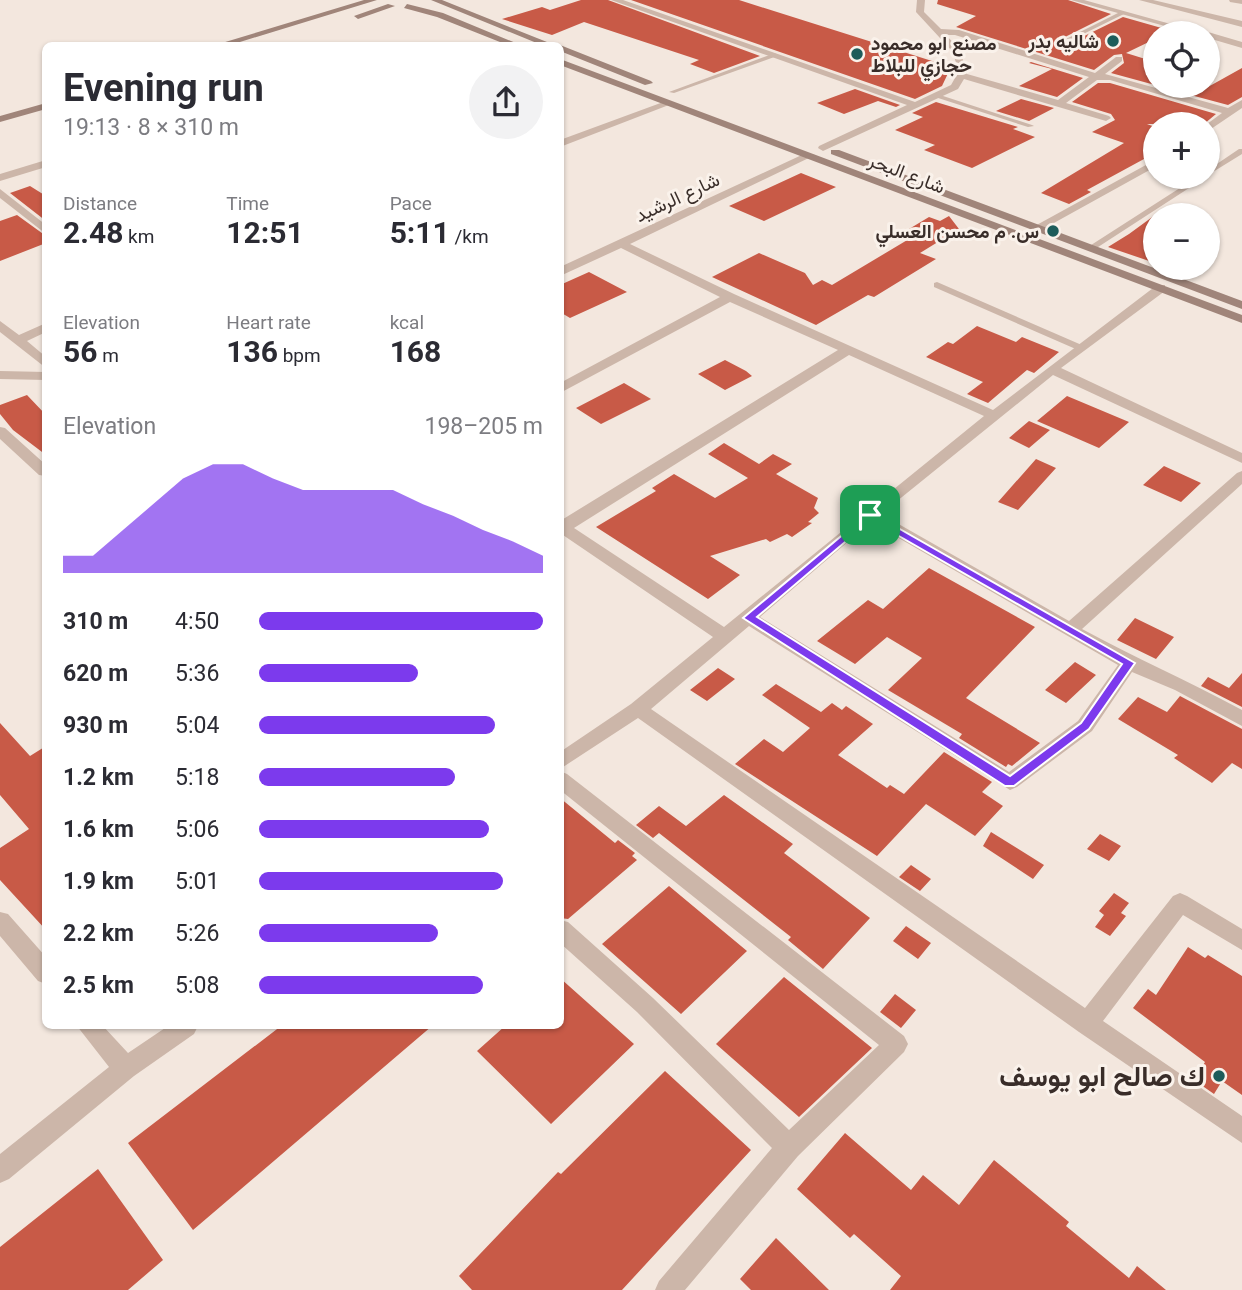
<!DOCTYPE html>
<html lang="en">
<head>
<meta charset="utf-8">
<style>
	body { margin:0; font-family:Roboto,Vazirmatn,sans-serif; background:#f2f2f3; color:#2b2b33; height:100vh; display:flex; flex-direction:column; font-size:26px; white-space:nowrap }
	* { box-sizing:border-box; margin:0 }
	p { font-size:23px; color:#7c7c81 }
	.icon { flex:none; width:38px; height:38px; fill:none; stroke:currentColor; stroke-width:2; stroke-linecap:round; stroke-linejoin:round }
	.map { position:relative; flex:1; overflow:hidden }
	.side { position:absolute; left:42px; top:42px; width:522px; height:987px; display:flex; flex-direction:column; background:#fff; border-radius:10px; box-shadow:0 2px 5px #0004 }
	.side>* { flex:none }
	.buttons { position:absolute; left:1143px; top:21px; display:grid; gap:14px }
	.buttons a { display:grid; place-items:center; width:77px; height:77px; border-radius:50%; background:#fff; box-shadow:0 2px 5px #0004; font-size:35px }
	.pin { position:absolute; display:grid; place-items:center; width:60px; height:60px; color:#fff; margin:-30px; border-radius:14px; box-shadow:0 4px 10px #0006 }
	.round { display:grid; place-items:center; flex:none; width:74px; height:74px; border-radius:37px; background:#f2f2f3 }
	.summary { display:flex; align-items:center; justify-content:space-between; height:119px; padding:0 21px }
	h1 { font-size:38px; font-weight:700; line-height:52px }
	.stats { display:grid; grid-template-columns:repeat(3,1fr); gap:10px; height:119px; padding:7px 21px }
	.stats div { display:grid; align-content:center }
	.stats b { font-size:30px; font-weight:700 }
	.stats small { font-size:19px; font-weight:400 }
	.stats p { font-size:19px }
	.chart { height:196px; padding:14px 21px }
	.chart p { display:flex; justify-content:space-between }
	.chart svg { width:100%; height:126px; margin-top:7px; fill:#7c3aed; opacity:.7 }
	ul { padding:0 21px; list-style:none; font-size:23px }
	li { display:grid; grid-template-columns:112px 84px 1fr; align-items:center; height:52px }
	li i { height:18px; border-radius:9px; background:#7c3aed }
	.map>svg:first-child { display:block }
</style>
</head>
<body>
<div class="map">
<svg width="1242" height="1290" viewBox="0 0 1242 1290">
	<rect width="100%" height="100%" fill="#f3e7de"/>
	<!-- building -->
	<path fill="#c85a47" d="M581,0H608L760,56L714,73L690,64L699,60L584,22L552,35L502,19L542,7L550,10Z
		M631,0H739L951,67L942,86L915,99Z
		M938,0H1068L1111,14L1059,40L1066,45L1123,17L1172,31L1155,33V39L1126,53L1155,62V85L1111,73L1124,63L1122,54L1114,55L1094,70L956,27L976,16L937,4Z
		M1031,62L1083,78L1057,97L1019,86L1052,69L1029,63Z
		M1242,68V97L1228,105L1157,86H1178L1199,92Z
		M1098,83H1110L1216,114L1204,124H1147L1155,127V153L1087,190L1091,192L1069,204L1041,193L1124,143L1092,132L1115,120L1111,114L1072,102Z
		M855,89L900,105L896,107L878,101L844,114L817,103Z
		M1021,99L1054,108L1029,121L996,111Z
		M936,102L1018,127L1013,129L1035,137L972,168L924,150L935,145L895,130L923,117L912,113Z
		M801,173L836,187L764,221L729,206Z
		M30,186L46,196V221L10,193Z
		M17,215L46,236V243L0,261V221Z
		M1155,215V263L1108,247L1129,234Z
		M949,216L959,229L920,253L936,259L874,297L868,295L816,325L712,277L759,253L805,273L813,285L822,280L832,285L919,233L909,229L929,217L940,221Z
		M589,272L627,292L570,318L560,312V285Z
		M977,326L1016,342L1022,337L1059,352L1034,373L1027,370L988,403L967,394L983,382L926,357L948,342L953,344Z
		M725,360L746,371L752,376L725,390L698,374Z
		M624,383L651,399L601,424L576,408Z
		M27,395L46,415V455L13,430L0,414V405Z
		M1067,396L1129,422L1099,448L1037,421Z
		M1029,421L1050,430L1029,448L1009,438Z
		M724,443L759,464L773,454L792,464L776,474L818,498L814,508L819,513L808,522L812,523L792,537L787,534L770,542L766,539L710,556L740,575L708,599L596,527L656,491L652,488L674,474L715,498L748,478L708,454Z
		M1036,459L1056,468L1018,510L998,502Z
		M1164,466L1201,483L1181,502L1143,485Z
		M929,568L1035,627L966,698L1040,743L1012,766L1008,764L1006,767L959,738L962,734L888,690L922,658L887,637L855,664L817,641L868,600L883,609Z
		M1135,618L1174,637L1156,659L1117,640Z
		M1075,662L1096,675L1066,703L1045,690Z
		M718,668L735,679L707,701L690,690Z
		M1242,673V707L1201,686L1208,677L1229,688Z
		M776,684L821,712L832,703L842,710L846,706L873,724L838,755L887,788L890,785L904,794L944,752L992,782L982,792L1003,806L975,836L926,804L877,856L735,764L764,739L783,752L810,728L762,695Z
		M1180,696L1242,729V769L1232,763L1212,783L1174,758L1178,755L1118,719L1138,697L1167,712Z
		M0,723L30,756L46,746V930L0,880V848L29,829L0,795Z
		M724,795L793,844L784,853L870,918L823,969L788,940L791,937L659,833L653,838L636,825L659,806L686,826Z
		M560,798L615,843L618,840L635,853L632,856L637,860L568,919L560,918Z
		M991,832L1044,865L1033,879L983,846Z
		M1100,834L1121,846L1109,861L1087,849Z
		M911,865L931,879L920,891L899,877Z
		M669,886L747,951L681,1014L602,944Z
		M1114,893L1129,903L1121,913L1126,916L1110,936L1095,927L1104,915L1099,911Z
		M906,926L931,943L918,959L893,941Z
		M1188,947L1205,958L1208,955L1242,976V1095L1222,1081L1214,1094L1194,1080L1205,1062L1133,1008L1148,989L1156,995Z
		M784,977L872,1048L799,1117L716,1044Z
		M560,978L634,1044L551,1124L477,1051L505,1026H560Z
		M895,994L916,1010L901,1028L880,1012Z
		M281,1026H432L193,1230L128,1143Z
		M665,1071L751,1150L622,1290H472L459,1276L558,1172L561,1174Z
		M845,1133L911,1190L923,1175L959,1205L994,1160L1069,1222L1066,1226L1129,1278L1137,1266L1166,1290H890L901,1276L854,1234L850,1238L797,1189Z
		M98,1169L163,1260L128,1290H0V1247Z
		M776,1238L829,1290H751L740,1279Z"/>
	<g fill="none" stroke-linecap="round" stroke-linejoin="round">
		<!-- service -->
		<path fill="#ccb6a9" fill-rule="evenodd" d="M1122,11L1124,14L1067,42L1062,41Z
			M775,53L777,56L674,93L669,92Z
			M937,94L1032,125L1034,126L1028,127L935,97L934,96Z
			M1239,149H1242V154L1208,175V170Z
			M1197,177H1206L1095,249L1088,247Z
			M937,282L1084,346L1086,348L1081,351L1078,350L934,287V283Z"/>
		<!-- minor -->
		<path fill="#ccb6a9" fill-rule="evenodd" d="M611,0H623L915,102L951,85L959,71L952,51L916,12L917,0H925L924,12L941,29L959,30L1095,73L1116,57H1122V61L1105,74L1228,108L1242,100V108L1208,131L1207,124L1222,113L1110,80H1097L1066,103L1109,116L1111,118L1106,121L964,79L958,89L823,151L818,148L819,146L907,105ZM946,35H955L1089,77L1058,100L967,74L960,50Z
			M1071,0H1084L1203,33H1190Z
			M1139,0H1153L1242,21V27Z
			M1229,0H1242V4L1230,2Z
			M1205,33L1208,32L1242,42V48L1208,38Z
			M666,101L674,103L560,147V140Z
			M806,153L815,155L630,244L734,294L993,410L1157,285H1165V291L1061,368L1242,453V463L1053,375L881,514L1069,621L1237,473L1242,471V484L1082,629C1135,658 1189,681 1242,710V726L1175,690L1132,672L1092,731L1017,787L1010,790L749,626L651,709L1085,1008L1173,896L1180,893L1187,896L1242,929V950L1183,915L1103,1021L1242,1116V1143L1079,1032L638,718L560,769V752L631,704L713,637L560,533V521L838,350L730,302L560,393V383L720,297L621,248L560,276V267ZM849,355L984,416L724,627L574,528ZM871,522L1118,665L1078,721L1009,772L760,617Z
			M46,160V167L0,181V174Z
			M1155,160V167L1043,229L1033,227Z
			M0,189L46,225V234L0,198Z
			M0,321L19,335L46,323V332L27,341L46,357V368L0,332Z
			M0,371L46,372V380L0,379Z
			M0,427L5,428L46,465V476L39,475L0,439Z
			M560,771L567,774L904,1036L908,1044L904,1052L798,1156L685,1290H655L659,1281L772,1148L637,1012L560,943V920L568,922L653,998L789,1130L879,1045L560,790Z
			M0,912L8,914L46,957V984L38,981L0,936Z
			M77,1026H103L128,1053L168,1026H198L194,1034L134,1076L9,1179L0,1183V1154L109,1067Z"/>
		<!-- secondary -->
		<path fill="#a0857a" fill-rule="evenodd" d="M364,0H377L227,46H212Z
			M431,0H442L557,46H544Z
			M388,4L395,6L358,19L354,16Z
			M407,4L443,13L523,46H510L437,17L404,8Z
			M560,45L651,81L653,83L645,85L560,51Z
			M560,59L1242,315V323L560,65Z
			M46,103V109L0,122V116Z
			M831,150H839L1242,301V309L831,154Z"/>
	</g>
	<!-- route -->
	<path fill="#7c3aed" stroke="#fff" stroke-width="2" fill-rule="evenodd" d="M870,512L1135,663L1089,729L1014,786H1005L743,618ZM871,520L1122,664L1081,723L1010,776L757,617Z"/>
	<!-- markers -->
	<g fill="#1d5c5a" stroke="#faf2eb" stroke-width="2.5">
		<circle cx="1113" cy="41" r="7"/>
		<circle cx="857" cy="54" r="7"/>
		<circle cx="1053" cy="231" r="7"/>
		<circle cx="1219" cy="1076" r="7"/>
	</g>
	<g text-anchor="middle" stroke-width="6" stroke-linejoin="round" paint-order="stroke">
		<!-- far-poi labels -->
		<g font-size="19" font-weight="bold" fill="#392d29" stroke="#faf2eb" text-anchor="end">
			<text x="1099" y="48">شاليه بدر</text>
			<text x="871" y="50" text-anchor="start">مصنع ابو محمود<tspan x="871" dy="22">حجازي للبلاط</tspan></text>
			<text x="1039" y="238">س. م محسن العسلي</text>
		</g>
		<!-- far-street labels -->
		<g font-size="19" fill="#392d29" stroke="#faf2eb">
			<text transform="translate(907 173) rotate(21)" y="7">شارع البحر</text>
			<text transform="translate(677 197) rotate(-25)" y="7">شارع الرشيد</text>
		</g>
		<!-- near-poi labels -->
		<g font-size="28" font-weight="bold" fill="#392d29" stroke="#faf2eb" text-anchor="end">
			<text x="1205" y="1086">ك صالح ابو يوسف</text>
		</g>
	</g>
</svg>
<div class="buttons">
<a><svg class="icon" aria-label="locate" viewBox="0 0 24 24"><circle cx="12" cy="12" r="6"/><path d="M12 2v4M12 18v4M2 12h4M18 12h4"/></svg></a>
<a>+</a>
<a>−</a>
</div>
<div class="pin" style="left:870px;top:515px;background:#1e9e55"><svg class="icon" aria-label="arrive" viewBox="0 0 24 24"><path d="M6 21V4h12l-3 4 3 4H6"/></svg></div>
<section class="side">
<div class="summary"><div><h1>Evening run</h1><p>19:13 · 8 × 310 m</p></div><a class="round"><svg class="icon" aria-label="share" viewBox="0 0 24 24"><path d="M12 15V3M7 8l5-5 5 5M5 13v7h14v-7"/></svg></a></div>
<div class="stats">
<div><p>Distance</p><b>2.48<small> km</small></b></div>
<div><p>Time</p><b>12:51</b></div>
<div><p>Pace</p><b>5:11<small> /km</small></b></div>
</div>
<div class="stats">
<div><p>Elevation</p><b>56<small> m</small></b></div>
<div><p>Heart rate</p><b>136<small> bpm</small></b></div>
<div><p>kcal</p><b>168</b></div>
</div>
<div class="chart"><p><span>Elevation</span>198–205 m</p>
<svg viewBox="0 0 160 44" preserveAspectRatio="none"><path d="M0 44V38L10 38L20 29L30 20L40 11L50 6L60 6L70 11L80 15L90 15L100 15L110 15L120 20L130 24L140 29L150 33L160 38V44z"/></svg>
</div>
<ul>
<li><b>310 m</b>4:50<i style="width:100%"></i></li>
<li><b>620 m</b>5:36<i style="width:56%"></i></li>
<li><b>930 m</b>5:04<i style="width:83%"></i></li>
<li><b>1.2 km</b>5:18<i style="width:69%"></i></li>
<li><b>1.6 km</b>5:06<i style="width:81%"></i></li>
<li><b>1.9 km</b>5:01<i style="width:86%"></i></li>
<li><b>2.2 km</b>5:26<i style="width:63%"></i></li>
<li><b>2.5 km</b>5:08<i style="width:79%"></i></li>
</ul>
</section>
</div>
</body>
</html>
